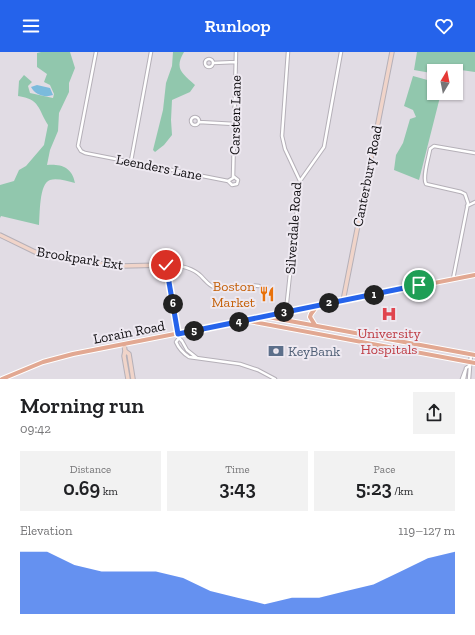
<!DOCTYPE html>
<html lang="en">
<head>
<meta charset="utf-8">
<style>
	body { margin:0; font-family:"Zilla Slab",serif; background:#f2f2f2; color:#202124; height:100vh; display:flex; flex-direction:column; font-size:15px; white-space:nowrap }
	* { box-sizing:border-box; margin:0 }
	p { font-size:13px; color:#757577 }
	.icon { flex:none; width:22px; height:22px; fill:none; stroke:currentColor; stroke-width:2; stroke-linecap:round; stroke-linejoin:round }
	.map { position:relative; height:327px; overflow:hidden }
	.panel { display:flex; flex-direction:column; background:#fff; flex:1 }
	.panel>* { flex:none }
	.needle { width:26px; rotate:10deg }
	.tools { position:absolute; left:427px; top:12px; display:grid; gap:8px }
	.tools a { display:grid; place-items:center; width:36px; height:36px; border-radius:0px; background:#fff; box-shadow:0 1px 3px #0004; font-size:20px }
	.pin { position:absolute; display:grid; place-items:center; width:34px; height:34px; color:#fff; margin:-17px; border:2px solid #fff; border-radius:50%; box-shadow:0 1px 4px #0007 }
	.km { position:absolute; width:20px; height:20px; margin:-10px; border-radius:50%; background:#222; color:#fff; font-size:11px; line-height:20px; text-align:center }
	.round { display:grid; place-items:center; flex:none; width:42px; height:42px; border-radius:0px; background:#f2f2f2 }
	.summary { display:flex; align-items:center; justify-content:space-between; height:68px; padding:0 20px }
	h1 { font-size:22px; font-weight:600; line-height:30px }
	.figures { display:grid; grid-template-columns:repeat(3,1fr); gap:6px; height:68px; padding:4px 20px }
	.figures div { display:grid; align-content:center; border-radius:0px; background:#f2f2f2; text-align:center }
	.figures b { font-size:20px; font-weight:600 }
	.figures small { font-size:11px; font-weight:400 }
	.figures p { font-size:11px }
	.chart { height:112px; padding:8px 20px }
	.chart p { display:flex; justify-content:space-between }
	.chart svg { width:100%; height:72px; margin-top:4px; fill:#2563eb; opacity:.7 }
	header { display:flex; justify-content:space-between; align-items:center; height:52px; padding:0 20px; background:#2563eb; color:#fff; font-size:18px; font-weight:600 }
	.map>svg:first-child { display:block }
</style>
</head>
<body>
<header><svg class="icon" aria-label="menu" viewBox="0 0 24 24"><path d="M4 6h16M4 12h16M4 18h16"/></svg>Runloop<svg class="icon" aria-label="heart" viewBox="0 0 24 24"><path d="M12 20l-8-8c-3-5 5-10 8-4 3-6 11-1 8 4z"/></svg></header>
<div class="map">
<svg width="475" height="327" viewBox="0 0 475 327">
	<rect width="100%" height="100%" fill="#e1dce4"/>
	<!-- green -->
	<path fill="#91c7ad" d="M41,0H70L75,16L69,31V40L59,61L58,79L50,98L47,113C61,112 72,115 75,131C67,129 57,126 50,128C39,131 40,163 39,173L1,164L0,166V133L14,129L19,118L26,114L44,93L48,73C38,57 40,47 18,44L19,29L24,23L32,30L28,34L30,41L53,46L54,42L50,33L44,30L47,22L37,15V1Z
		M173,0H184C174,17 182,21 195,33L190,40L172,48L171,68L172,83L164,93L155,100L153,98L163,58L166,31L172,14Z
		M417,0H475V20L447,16L446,19H434V41H441L419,128L394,118L396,103L403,91L410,67L416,65L413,58L404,54L413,24L431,29V21L414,18Z"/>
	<!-- water -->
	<path fill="#7bbbdc" d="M37,33L50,36L53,43C45,46 35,43 31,35Z"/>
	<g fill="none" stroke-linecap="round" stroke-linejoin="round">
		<defs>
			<path id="street" d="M96,0L78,94L81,99L85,101L228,129L233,126L236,0
				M205 11a4 4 0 1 1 8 0a4 4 0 1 1-8 0Z
				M213,11L236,10
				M191 69a4 4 0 1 1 8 0a4 4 0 1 1-8 0Z
				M199,70L235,72
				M131,109L151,0
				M228,129L232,133L237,132L238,128L233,124
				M300,129L324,95L341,0
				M467,154L475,150
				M166,213C178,213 192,215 201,224C206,229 209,234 216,236C230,241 245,231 259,234
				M453,227L468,151L465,142L461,140L426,132C422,125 429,105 430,97L434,94L475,101
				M286,259L300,129L285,97L282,84L288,0
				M178,282L179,286L176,290C179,297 183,301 189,305L240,312L258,318L275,327
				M179,286L182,289L187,298L197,306
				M462,327L465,319
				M464,327L466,316L469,314
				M469,327L471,302"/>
			<path id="secondary" d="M0,183L35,200L95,211L121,214L166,213L178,282
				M343,249L392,0
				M124,292L125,299L124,304L128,327
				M125,299L129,302L133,327"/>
			<path id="primary" d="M268,265L475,303
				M249,269L475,311
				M315,273L310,265L311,262L317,254
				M2,327L43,310L73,302L475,223"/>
		</defs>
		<!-- street casing -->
		<use href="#street" stroke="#b5b0b8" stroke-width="4.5"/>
		<!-- secondary casing -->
		<use href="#secondary" stroke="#b5b0b8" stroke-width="5.5"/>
		<!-- primary casing -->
		<use href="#primary" stroke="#fff" stroke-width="6"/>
		<!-- street -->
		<use href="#street" stroke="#fff" stroke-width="2.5"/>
		<!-- secondary -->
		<use href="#secondary" stroke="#f0d4c9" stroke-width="3.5"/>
		<!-- primary -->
		<use href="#primary" stroke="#e2a892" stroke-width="4"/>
	</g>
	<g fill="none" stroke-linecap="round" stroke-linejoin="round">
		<defs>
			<path id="route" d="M166,213L178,282L419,233"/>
		</defs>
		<!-- route casing -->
		<use href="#route" stroke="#fff" stroke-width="8"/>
		<!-- route -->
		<use href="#route" stroke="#2563eb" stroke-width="5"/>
	</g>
	<!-- icons -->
	<defs>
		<symbol id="restaurant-bare" viewBox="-9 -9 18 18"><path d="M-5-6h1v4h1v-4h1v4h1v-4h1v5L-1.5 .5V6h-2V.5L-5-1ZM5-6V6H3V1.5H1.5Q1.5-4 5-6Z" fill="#e8710a" stroke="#eee9f1" stroke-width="2.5" paint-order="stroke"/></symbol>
		<symbol id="hospital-bare" viewBox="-9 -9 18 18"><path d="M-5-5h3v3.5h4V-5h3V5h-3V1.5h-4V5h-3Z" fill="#e0444e" stroke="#eee9f1" stroke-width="2.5" paint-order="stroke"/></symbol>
		<symbol id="bank-bare" viewBox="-9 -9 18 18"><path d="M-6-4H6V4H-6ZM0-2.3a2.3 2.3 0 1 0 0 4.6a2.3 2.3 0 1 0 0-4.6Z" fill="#5c6f8a" stroke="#eee9f1" stroke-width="2.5" paint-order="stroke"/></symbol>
	</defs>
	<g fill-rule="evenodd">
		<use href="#restaurant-bare" x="256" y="231" width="22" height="22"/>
		<use href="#hospital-bare" x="378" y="251" width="22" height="22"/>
		<use href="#bank-bare" x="265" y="288" width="22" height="22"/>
	</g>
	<g text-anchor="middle" stroke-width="4" stroke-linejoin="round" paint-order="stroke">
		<!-- street labels -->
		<g font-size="14" fill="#0d0b0e" stroke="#eee9f1">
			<text transform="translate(235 63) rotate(-89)" y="5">Carsten Lane</text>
			<text transform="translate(159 115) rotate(11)" y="5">Leenders Lane</text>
			<text transform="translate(367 124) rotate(-79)" y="5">Canterbury Road</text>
			<text transform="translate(293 176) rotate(-86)" y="5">Silverdale Road</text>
			<text transform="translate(80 206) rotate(9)" y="5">Brookpark Ext</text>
			<text transform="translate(129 280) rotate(-11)" y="5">Lorain Road</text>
		</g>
		<!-- food labels -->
		<g font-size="14" fill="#c56008" stroke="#eee9f1" text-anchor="end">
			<text x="255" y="239">Boston<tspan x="255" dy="16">Market</tspan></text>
		</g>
		<!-- health labels -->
		<g font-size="14" fill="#be3a42" stroke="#eee9f1">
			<text x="389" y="286">University<tspan x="389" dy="16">Hospitals</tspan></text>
		</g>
		<!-- service labels -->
		<g font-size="14" fill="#4e5e75" stroke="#eee9f1" text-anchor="start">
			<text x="288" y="304">KeyBank</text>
		</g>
	</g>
</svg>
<div class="tools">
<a><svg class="needle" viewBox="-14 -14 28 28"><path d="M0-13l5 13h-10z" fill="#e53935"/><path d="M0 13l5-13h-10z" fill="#757577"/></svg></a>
</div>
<div class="pin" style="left:419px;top:233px;background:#1e9e55"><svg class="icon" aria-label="arrive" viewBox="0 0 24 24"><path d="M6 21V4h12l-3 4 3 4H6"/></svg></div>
<div class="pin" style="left:166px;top:213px;background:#d93025"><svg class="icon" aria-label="check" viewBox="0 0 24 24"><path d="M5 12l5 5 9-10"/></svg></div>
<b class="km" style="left:374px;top:243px">1</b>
<b class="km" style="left:329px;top:251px">2</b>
<b class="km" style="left:284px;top:260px">3</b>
<b class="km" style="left:239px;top:270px">4</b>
<b class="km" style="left:194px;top:279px">5</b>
<b class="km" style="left:173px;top:252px">6</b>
</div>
<section class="panel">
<div class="summary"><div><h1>Morning run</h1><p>09:42</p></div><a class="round"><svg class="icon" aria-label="share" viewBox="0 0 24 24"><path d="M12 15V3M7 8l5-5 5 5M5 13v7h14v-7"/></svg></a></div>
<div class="figures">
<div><p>Distance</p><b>0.69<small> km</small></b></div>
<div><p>Time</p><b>3:43</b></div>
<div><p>Pace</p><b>5:23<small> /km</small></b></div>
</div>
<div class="chart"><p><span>Elevation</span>119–127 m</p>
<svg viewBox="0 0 160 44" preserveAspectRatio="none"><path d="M0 44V6L10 6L20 14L30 18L40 18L50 18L60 22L70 30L80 34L90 38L100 34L110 34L120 30L130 26L140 18L150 10L160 6V44z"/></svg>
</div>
</section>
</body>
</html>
